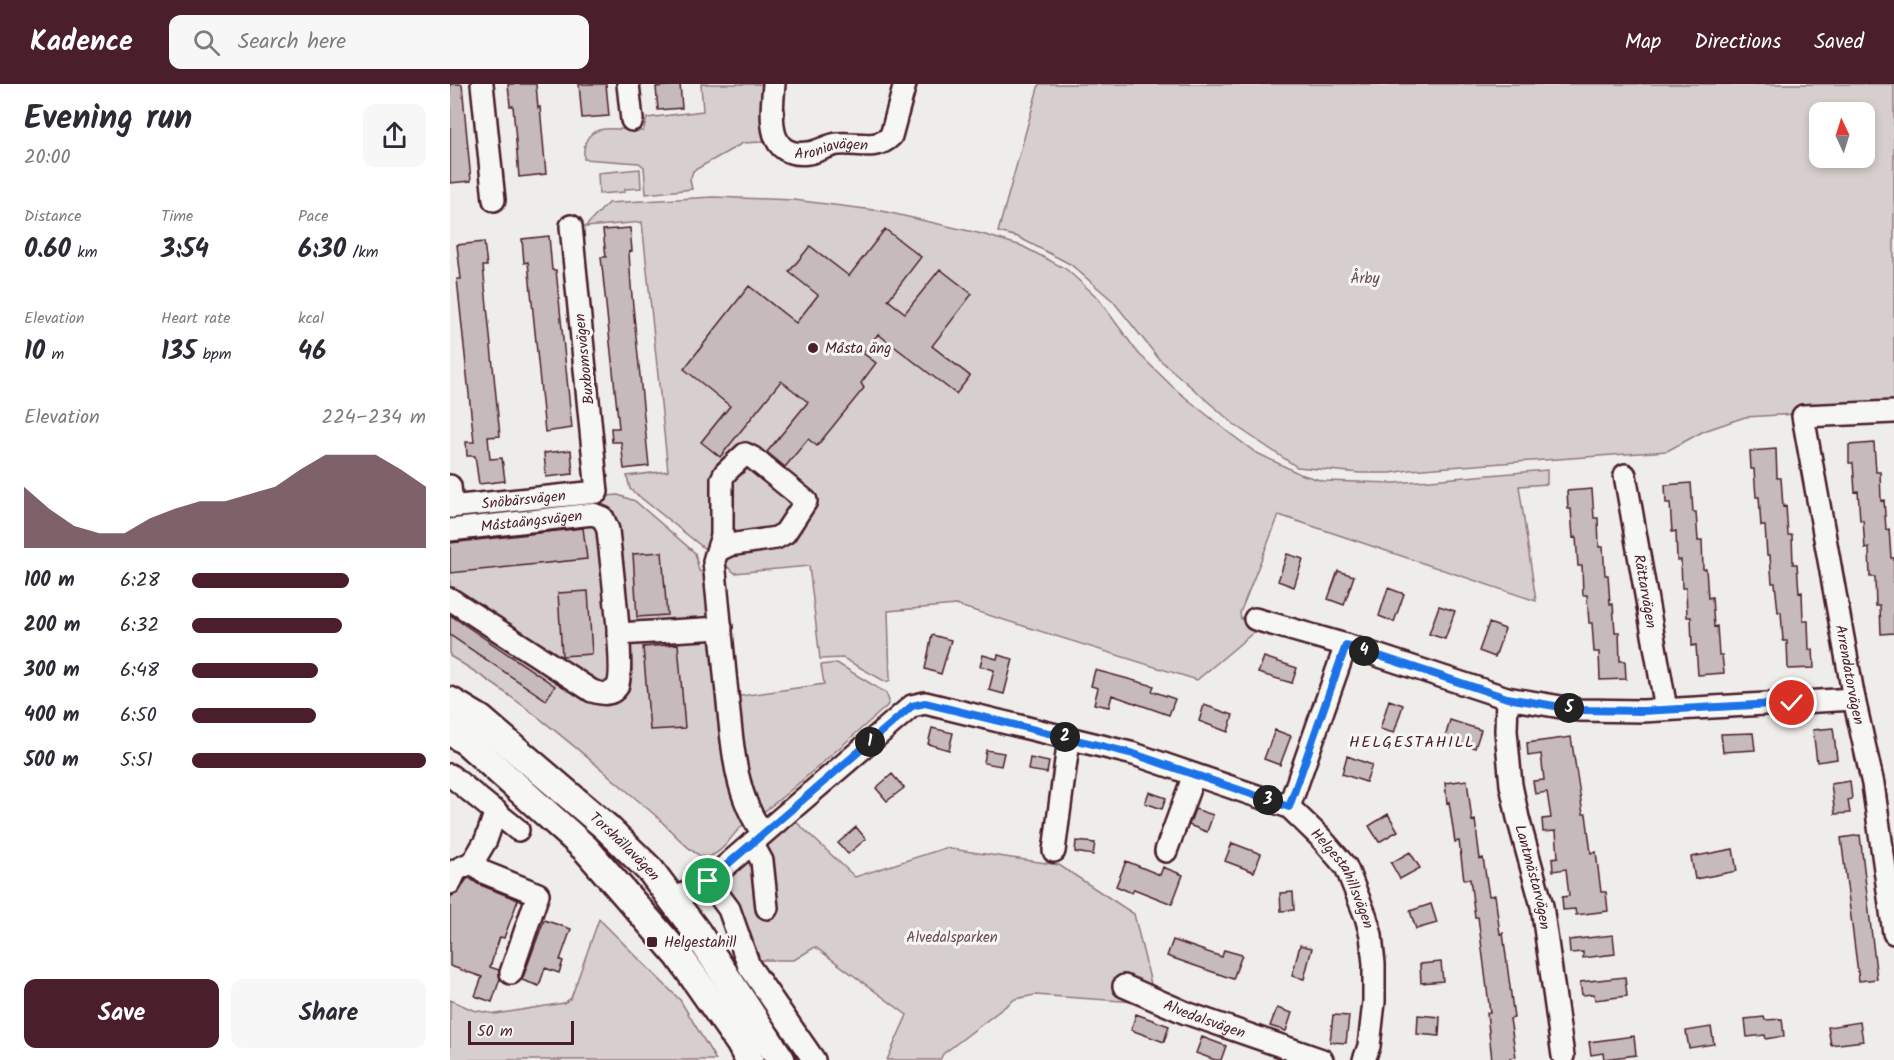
<!DOCTYPE html>
<html lang="en">
<head>
<meta charset="utf-8">
<style>
	body { margin:0; font-family:Kalam,sans-serif; background:#f7f7f7; color:#2b2b33; height:100vh; display:flex; flex-direction:column; font-size:22px; white-space:nowrap }
	* { box-sizing:border-box; margin:0 }
	p { font-size:20px; color:#7c7c81 }
	.icon { flex:none; width:33px; height:33px; fill:none; stroke:currentColor; stroke-width:2; stroke-linecap:round; stroke-linejoin:round }
	.map { position:relative; flex:1; overflow:hidden }
	.sheet { display:flex; flex-direction:column; background:#fff; width:450px }
	.sheet>* { flex:none }
	.needle { width:39px; rotate:356deg }
	.tools { position:absolute; left:1359px; top:18px; display:grid; gap:12px }
	.tools a { display:grid; place-items:center; width:66px; height:66px; border-radius:12px; background:#fff; box-shadow:0 3px 9px #0003; font-size:30px }
	.scale { position:absolute; left:18px; bottom:15px; width:106px; box-sizing:border-box; padding-left:6px; border:3px solid #4a1f2b; border-top:0; font-size:16px; line-height:21px; white-space:nowrap; color:#4a1f2b; -webkit-text-stroke:4px #f6f6f2; paint-order:stroke }
	.pin { position:absolute; display:grid; place-items:center; width:51px; height:51px; color:#fff; margin:-26px; border:3px solid #fff; border-radius:50%; box-shadow:0 2px 6px #0007 }
	.km { position:absolute; width:30px; height:30px; margin:-15px; border-radius:50%; background:#222; color:#fff; font-size:16px; line-height:30px; text-align:center }
	.round { display:grid; place-items:center; flex:none; width:63px; height:63px; border-radius:12px; background:#f7f7f7 }
	.head { display:flex; align-items:center; justify-content:space-between; height:102px; padding:0 24px }
	h1 { font-size:33px; font-weight:800; line-height:45px }
	.metrics { display:grid; grid-template-columns:repeat(3,1fr); gap:9px; height:102px; padding:6px 24px }
	.metrics div { display:grid; align-content:center }
	.metrics b { font-size:26px; font-weight:800 }
	.metrics small { font-size:16px; font-weight:400 }
	.metrics p { font-size:16px }
	.chart { height:168px; padding:12px 24px }
	.chart p { display:flex; justify-content:space-between }
	.chart svg { width:100%; height:108px; margin-top:6px; fill:#4a1f2b; opacity:.7 }
	.button { display:flex; gap:12px; margin-top:auto; padding:12px 24px }
	.button a { flex:1; height:69px; border-radius:12px; background:#4a1f2b; color:#fff; font-size:24px; font-weight:800; line-height:69px; text-align:center }
	.button a+a { background:#f7f7f7; color:#2b2b33 }
	ul { padding:0 24px; list-style:none; font-size:20px }
	li { display:grid; grid-template-columns:96px 72px 1fr; align-items:center; height:45px }
	li i { height:15px; border-radius:8px; background:#4a1f2b }
	header { display:flex; align-items:center; gap:36px; box-sizing:border-box; height:84px; padding:0 30px; background:#4a1f2b; color:#fff }
	header strong { font-size:28px }
	nav { display:flex; gap:33px; margin-inline-start:auto; font-size:21px }
	.search { width:420px; height:54px; background:#f7f7f7; display:flex; align-items:center; gap:15px; box-sizing:border-box; padding:0 21px; border-radius:12px; color:#7c7c81; font-size:22px }
	main { display:flex; flex:1; min-height:0 }
	.map>svg:first-child { display:block }
</style>
</head>
<body>
<header>
<strong>Kadence</strong>
<div class="search"><svg class="icon" aria-label="search" viewBox="0 0 24 24"><circle cx="10" cy="10" r="6"/><path d="M15 15l6 6"/></svg>Search here</div>
<nav><a>Map</a><a>Directions</a><a>Saved</a></nav>
</header>
<main>
<section class="sheet">
<div class="head"><div><h1>Evening run</h1><p>20:00</p></div><a class="round"><svg class="icon" aria-label="share" viewBox="0 0 24 24"><path d="M12 15V3M7 8l5-5 5 5M5 13v7h14v-7"/></svg></a></div>
<div class="metrics">
<div><p>Distance</p><b>0.60<small> km</small></b></div>
<div><p>Time</p><b>3:54</b></div>
<div><p>Pace</p><b>6:30<small> /km</small></b></div>
</div>
<div class="metrics">
<div><p>Elevation</p><b>10<small> m</small></b></div>
<div><p>Heart rate</p><b>135<small> bpm</small></b></div>
<div><p>kcal</p><b>46</b></div>
</div>
<div class="chart"><p><span>Elevation</span>224–234 m</p>
<svg viewBox="0 0 160 44" preserveAspectRatio="none"><path d="M0 44V19L10 28L20 35L30 38L40 38L50 32L60 28L70 25L80 25L90 22L100 19L110 12L120 6L130 6L140 6L150 12L160 19V44z"/></svg>
</div>
<ul>
<li><b>100 m</b>6:28<i style="width:67%"></i></li>
<li><b>200 m</b>6:32<i style="width:64%"></i></li>
<li><b>300 m</b>6:48<i style="width:54%"></i></li>
<li><b>400 m</b>6:50<i style="width:53%"></i></li>
<li><b>500 m</b>5:51<i style="width:100%"></i></li>
</ul>
<div class="button"><a>Save</a><a>Share</a></div>
</section>
<div class="map">
<svg width="1444" height="976" viewBox="0 0 1444 976">
	<rect width="100%" height="100%" fill="#efedea"/>
	<filter id="ink" filterUnits="userSpaceOnUse"><feTurbulence type="fractalNoise" baseFrequency=".0167" numOctaves="2"/><feDisplacementMap in="SourceGraphic" scale="12" xChannelSelector="R" yChannelSelector="G"/><feConvolveMatrix kernelMatrix="1 2 1 2 8 2 1 2 1" color-interpolation-filters="sRGB"/></filter>
	<g filter="url(#ink)">
		<!-- green -->
		<path fill="#d7cfce" stroke="#90777c" stroke-width="1.5" fill-rule="evenodd" d="M251,0H325L329,57L293,59L243,87L240,96L242,105L196,110L194,83L189,79L134,75C131,35 164,46 193,47L197,34L253,27Z
			M589,0H1444V324L1295,333L1254,347L1217,367L959,386L941,389H910L847,383L786,342L709,275L663,217L620,180L568,153L548,148ZM1370,28H1414V74H1370Z
			M190,85L191,104L175,105V108L149,110L148,89Z
			M263,113L344,116L432,127L532,150L572,162L616,185L647,213L688,269L725,305L778,348L805,368L850,390L873,397L945,399L1097,386V400L1069,402L1086,517L829,431L790,529L791,535L811,542L747,596L506,521L438,527L440,596L436,598L393,574L370,575L359,482L285,489L180,405L177,392L218,387L192,138L135,143L158,119Z
			M168,411L185,417L245,469L249,487L258,490L270,615L374,600L371,581L387,579L436,609L439,617L437,622C398,656 360,691 320,723C311,731 299,736 290,744C280,753 272,771 256,773C245,775 215,740 205,731C139,675 75,617 0,572V425Z
			M341,733L405,793L495,764L609,781L684,830L703,908L686,918L585,911L565,915L493,970L490,976H437L457,931L365,863L344,876H302L294,844L271,791Z
			M149,835L230,916L266,976H0V916L23,926L46,930L114,919L121,914Z"/>
		<!-- building -->
		<path fill="#c6babb" stroke="#4a1f2b" stroke-width="1.5" d="M0,0H12L21,97L0,99Z
			M58,0H86L88,24L90,23L96,90L69,93L63,22H60Z
			M129,0H156L159,32L132,34Z
			M230,0L232,24L208,26L206,3Z
			M180,144L182,167L179,168L181,202L199,382L174,385L171,358H162L161,344H169L151,173H156L153,146Z
			M435,145L471,173L438,216L455,229L490,185L522,210L482,262L520,292L506,310L428,250L413,269L426,279L411,299L414,304L367,362L358,355L335,383L317,368L358,318L331,297L270,373L251,358L280,322L234,285L299,202L346,239L368,211L339,188L360,162L399,192Z
			M99,152L102,186H106L122,344L95,348L78,178L74,179L72,155Z
			M34,158L37,182H33L50,352L38,353L40,375L52,374L55,397L29,400L25,372H17L16,358H24L7,195H11L7,161Z
			M1424,359L1426,388H1430L1431,417L1434,416L1436,446L1439,445L1441,474H1444V549L1431,550L1430,522H1426L1425,493H1420L1419,464L1415,465L1413,436H1410L1408,407L1405,408L1403,379H1399V361Z
			M1326,365L1327,394H1331L1333,423L1336,422L1338,451H1342L1343,480H1347L1349,509L1352,508L1353,537H1358L1359,566L1363,565L1364,584L1338,585L1337,557H1333L1331,528H1328L1325,499H1322L1320,471H1317L1315,442H1311L1309,413H1306L1304,385H1301L1300,367Z
			M121,366L123,390L96,393L94,369Z
			M1241,399L1243,428H1246L1248,457L1252,456L1253,485H1256L1258,514L1262,513L1264,543L1267,542L1269,571H1272L1274,589L1248,591L1246,561L1242,562L1241,533H1237L1236,504H1232L1231,476H1227L1226,447L1222,448L1220,419H1216L1215,401Z
			M1142,405L1144,434H1148L1149,463H1153L1155,491H1158L1160,520H1163L1165,548H1169L1170,577H1175L1176,595L1150,596L1149,568H1144L1142,539H1139L1137,511H1133L1132,482H1128L1126,453L1123,454L1121,425H1118L1117,407Z
			M133,444L137,475L0,489V459Z
			M212,468L217,531L187,533L183,470Z
			M837,470L853,475L844,503L828,497Z
			M888,487L904,492L894,521L878,515Z
			M938,504L954,510L944,538L929,532Z
			M138,507L142,570L112,572L108,509Z
			M989,522L1005,527L995,555L979,550Z
			M0,531L105,602L96,616L0,551Z
			M1039,539L1055,545L1045,573L1029,567Z
			M482,551L501,556L491,590L475,585Z
			M228,560L235,644L200,646L193,563Z
			M533,571L547,575L548,571L563,575L554,610L539,606L544,586L530,582Z
			M814,573L847,584L842,599L808,589Z
			M645,586L704,602L702,607L725,615L719,631L662,611L659,623L644,620L648,604L641,602Z
			M939,616L953,621L944,649L930,645Z
			M754,621L783,631L778,648L749,637Z
			M1000,636L1031,646L1025,664L995,654Z
			M482,644L503,649L499,666L478,660Z
			M1383,644L1387,675L1367,678L1363,646Z
			M825,646L841,652L830,681L814,675Z
			M1303,649L1305,666L1273,668L1271,650Z
			M1121,653L1133,730H1136L1141,769L1146,768L1151,808H1156L1158,827L1126,831L1125,825L1113,826L1112,813L1119,812L1116,785L1103,787L1102,774L1108,773L1106,747L1093,748L1092,735L1101,734L1097,708L1085,710L1083,697L1094,696L1091,670L1078,672L1077,659Z
			M536,666L554,669L551,682L534,679Z
			M897,672L922,681L916,698L892,690Z
			M580,674L599,678L597,689L578,686Z
			M442,690L454,704L437,717L426,704Z
			M1017,696L1022,737L1025,736L1030,775L1033,774L1039,812L1045,811L1050,850L1053,849L1064,934L1060,935L1066,973L1060,974V976H1042L1037,929H1040L1028,833H1025L1020,795L1014,796L1009,757L1005,758L999,718L997,719L995,699Z
			M1400,697L1402,715L1398,716L1400,729L1385,730L1381,700Z
			M699,708L716,714L712,725L695,719Z
			M745,725L763,731L757,748L739,741Z
			M938,730L948,747L929,758L919,742Z
			M406,743L416,755L398,770L388,759Z
			M1410,751L1427,895L1409,897L1391,754Z
			M626,757L645,759L643,771L625,768Z
			M782,759L811,770L804,788L775,777Z
			M1283,765L1287,787L1245,795L1241,773Z
			M960,768L970,784L950,795L941,779Z
			M676,777L710,791L713,783L733,791L722,820L684,805L682,809L666,802Z
			M19,794L28,800L68,816L54,854L50,853L40,883L49,886L50,895L42,918L25,912L32,893L0,882V815L1,812L8,809L16,796Z
			M843,808L844,826L831,827L830,809Z
			M981,820L987,839L966,845L960,827Z
			M94,836L121,845L110,876L113,877L109,889L95,884L89,902L72,896Z
			M1163,851L1165,870L1133,874V868L1120,869L1119,856Z
			M723,856L772,873L774,866L792,871L783,895L717,872Z
			M850,861L862,864L854,895L842,892Z
			M991,878L993,897L971,899L970,880Z
			M1175,893L1177,912L1145,916L1144,910L1132,911L1130,898Z
			M827,924L842,929L836,947L820,942Z
			M686,930L719,942L714,958L681,946Z
			M883,931L899,932L896,959L880,958Z
			M968,931L990,933L989,952L967,950Z
			M1314,933L1315,936L1332,935L1334,952L1316,955L1315,951L1297,953L1295,935Z
			M1410,938L1413,957L1381,961L1378,943Z
			M1261,943L1264,960L1239,964L1236,947Z
			M1184,952L1186,971L1154,975L1153,969L1141,971L1139,958Z
			M752,953L776,962L771,976H765L746,969Z"/>
		<g fill="none" stroke-linecap="round" stroke-linejoin="round">
			<defs>
				<g id="minor">
					<path d="M32,0L44,116"/>
					<path d="M178,0L182,36"/>
					<path id="s1" d="M324,0C322,27 314,75 358,69C368,68 378,61 388,60C407,58 426,67 441,52L455,0"/>
					<path id="s2" d="M1444,328L1353,332L1404,615L1423,700L1444,849"/>
					<path id="s3" d="M1175,391L1216,625"/>
					<path d="M0,402L2,423"/>
					<path id="s4" d="M0,423L147,408L121,142"/>
					<path id="s5" d="M0,446L143,430L153,434L158,446C160,470 176,589 167,603C161,612 151,610 142,607L0,515"/>
					<path d="M267,467L272,452V395L275,389L295,370L303,374L356,417L335,449L326,454L279,461L267,467L264,477C268,518 272,559 276,600C282,650 282,709 313,749"/>
					<path d="M805,535L896,561L1057,614L1129,626L1193,627L1404,615"/>
					<path d="M168,550L271,544"/>
					<path id="s6" d="M1057,614L1056,647L1061,701L1068,734L1092,822L1113,972"/>
					<path d="M0,691L68,746"/>
					<path d="M839,723L896,561"/>
					<path d="M302,759L312,777L317,824"/>
					<path d="M604,767L619,654"/>
					<path d="M716,767L744,691"/>
					<path d="M23,778L33,788L88,810L61,889"/>
					<path d="M23,778L36,756L46,727"/>
					<path d="M258,797L279,825L299,882L364,976"/>
					<path d="M0,799L6,786L23,778"/>
					<path id="s7" d="M223,816L258,797L462,622L475,619L684,670L839,723L870,753L896,783L916,833L921,851L924,880V918L919,962L914,976"/>
					<path id="s8" d="M674,902L736,929L872,976"/>
				</g>
				<g id="major">
					<path id="s9" d="M0,617L30,635L156,743L201,787L246,847L331,976"/>
					<path d="M0,647L17,658L136,765L229,872L290,959L299,976"/>
				</g>
			</defs>
			<!-- minor casing -->
			<use href="#minor" stroke="#4a1f2b" stroke-width="26"/>
			<!-- major casing -->
			<use href="#major" stroke="#4a1f2b" stroke-width="32"/>
			<!-- minor -->
			<use href="#minor" stroke="#f6f6f2" stroke-width="21"/>
			<!-- major -->
			<use href="#major" stroke="#f6f6f2" stroke-width="27"/>
		</g>
	</g>
	<g fill="none" stroke-linecap="round" stroke-linejoin="round" filter="url(#ink)">
		<defs>
			<path id="route" d="M258,797L462,622L475,619L684,670L839,723L896,561L1057,614L1129,626L1193,627L1342,619"/>
		</defs>
		<!-- route casing -->
		<use href="#route" stroke="#fff" stroke-width="12"/>
		<!-- route -->
		<use href="#route" stroke="#1a73e8" stroke-width="8"/>
	</g>
	<!-- markers -->
	<g fill="#4a1f2b" stroke="#f6f6f2" stroke-width="2">
		<circle cx="363" cy="264" r="6"/>
		<rect x="196" y="852" width="12" height="12" rx="3"/>
	</g>
	<g text-anchor="middle" stroke-width="6" stroke-linejoin="round" paint-order="stroke">
		<!-- street labels -->
		<g font-size="15" fill="#4a1f2b" stroke="#f6f6f2">
			<text dy="5" stroke="none"><textPath href="#s1" startOffset="117">Aroniavägen</textPath></text>
			<text transform="translate(134 275) rotate(-96)" y="5">Buxbomsvägen</text>
			<text dy="5" stroke="none"><textPath href="#s4" startOffset="74">Snöbärsvägen</textPath></text>
			<text dy="5" stroke="none"><textPath href="#s5" startOffset="82">Måstaängsvägen</textPath></text>
			<text dy="5" stroke="none"><textPath href="#s3" startOffset="118">Rättarvägen</textPath></text>
			<text dy="5" stroke="none"><textPath href="#s2" startOffset="354">Arrendatorvägen</textPath></text>
			<text dy="5" stroke="none"><textPath href="#s9" startOffset="228">Torshällavägen</textPath></text>
			<text dy="5" stroke="none"><textPath href="#s6" startOffset="182">Lantmästarvägen</textPath></text>
			<text dy="5" stroke="none"><textPath href="#s7" startOffset="792">Helgestahillsvägen</textPath></text>
			<text dy="5" stroke="none"><textPath href="#s8" startOffset="87">Alvedalsvägen</textPath></text>
		</g>
		<!-- park labels -->
		<g font-size="15" fill="#6d4b54" stroke="#f6f6f2">
			<text x="915" y="199">Årby</text>
			<text x="502" y="858">Alvedalsparken</text>
		</g>
		<!-- poi labels -->
		<g font-size="15" fill="#4a1f2b" stroke="#f6f6f2" text-anchor="start">
			<text x="375" y="269">Måsta äng</text>
			<text x="214" y="863">Helgestahill</text>
		</g>
		<!-- neighbourhood labels -->
		<g font-size="16" letter-spacing="1.5" fill="#4a1f2b" stroke="#f6f6f2">
			<text x="962" y="663">HELGESTAHILL</text>
		</g>
	</g>
</svg>
<div class="tools">
<a><svg class="needle" viewBox="-14 -14 28 28"><path d="M0-13l5 13h-10z" fill="#e53935"/><path d="M0 13l5-13h-10z" fill="#7c7c81"/></svg></a>
</div>
<div class="scale">50 m</div>
<div class="pin" style="left:258px;top:797px;background:#1e9e55"><svg class="icon" aria-label="arrive" viewBox="0 0 24 24"><path d="M6 21V4h12l-3 4 3 4H6"/></svg></div>
<div class="pin" style="left:1342px;top:619px;background:#d93025"><svg class="icon" aria-label="check" viewBox="0 0 24 24"><path d="M5 12l5 5 9-10"/></svg></div>
<b class="km" style="left:420px;top:658px">1</b>
<b class="km" style="left:615px;top:653px">2</b>
<b class="km" style="left:818px;top:716px">3</b>
<b class="km" style="left:914px;top:567px">4</b>
<b class="km" style="left:1119px;top:624px">5</b>
</div>
</main>
</body>
</html>
